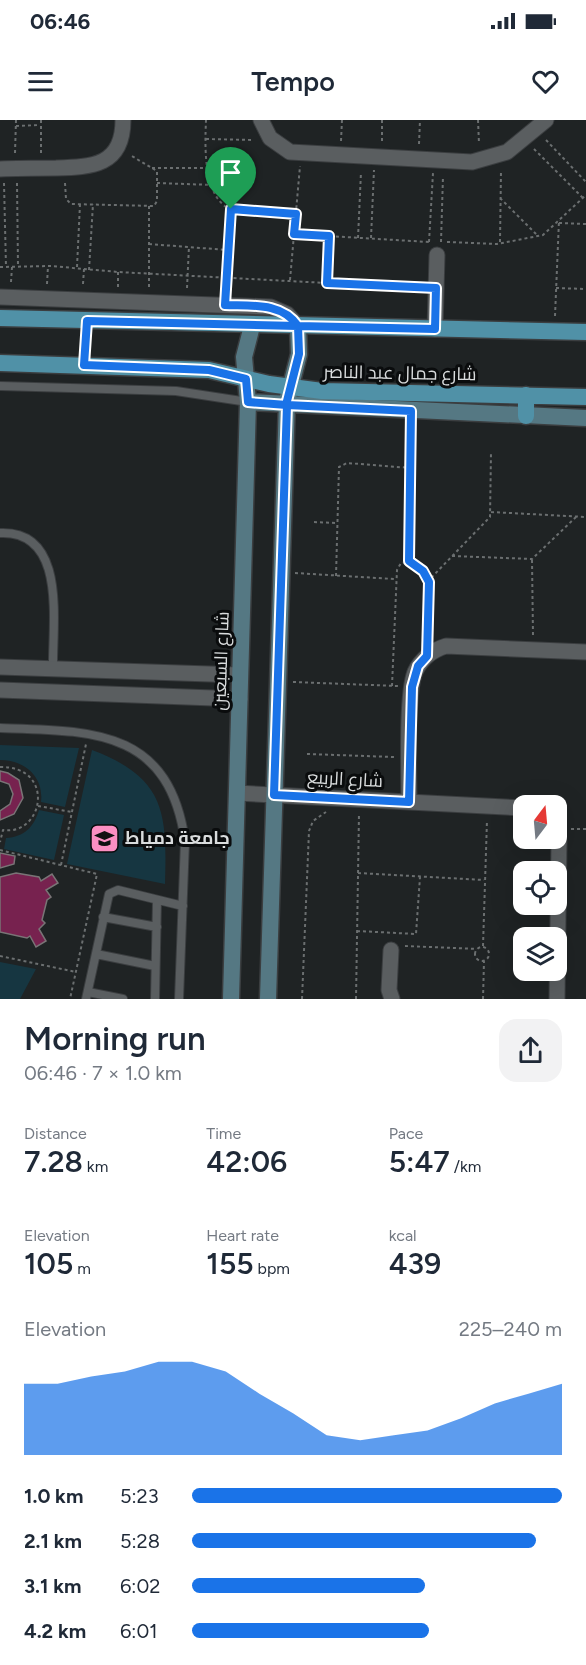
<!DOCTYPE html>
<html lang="en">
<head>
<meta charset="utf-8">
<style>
	body { margin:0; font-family:Figtree,Cairo,sans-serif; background:#f2f2f3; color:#1f2937; height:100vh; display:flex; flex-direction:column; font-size:22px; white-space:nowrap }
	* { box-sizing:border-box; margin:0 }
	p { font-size:20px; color:#747a83 }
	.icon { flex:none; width:33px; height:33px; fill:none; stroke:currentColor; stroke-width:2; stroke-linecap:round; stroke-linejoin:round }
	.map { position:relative; height:879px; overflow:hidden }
	.sheet { display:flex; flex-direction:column; background:#fff; flex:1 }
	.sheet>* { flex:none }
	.needle { width:39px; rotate:16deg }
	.controls { position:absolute; left:513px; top:675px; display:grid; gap:12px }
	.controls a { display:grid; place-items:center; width:54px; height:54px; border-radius:12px; background:#fff; box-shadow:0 6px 24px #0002; font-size:30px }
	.pin { position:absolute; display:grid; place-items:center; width:51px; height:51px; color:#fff; margin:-62px -26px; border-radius:50% 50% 50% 0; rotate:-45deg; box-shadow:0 0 6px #0007 }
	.pin .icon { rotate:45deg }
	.round { display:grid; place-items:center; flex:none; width:63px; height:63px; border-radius:18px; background:#f2f2f3 }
	.overview { display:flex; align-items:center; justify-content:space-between; height:102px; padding:0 24px }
	h1 { font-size:33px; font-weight:600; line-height:45px }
	.metrics { display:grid; grid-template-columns:repeat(3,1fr); gap:9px; height:102px; padding:6px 24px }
	.metrics div { display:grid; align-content:center }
	.metrics b { font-size:30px; font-weight:600 }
	.metrics small { font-size:16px; font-weight:400 }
	.metrics p { font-size:16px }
	.chart { height:168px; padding:12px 24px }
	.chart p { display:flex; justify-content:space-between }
	.chart svg { width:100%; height:108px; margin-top:6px; fill:#1a73e8; opacity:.7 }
	ul { padding:0 24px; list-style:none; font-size:20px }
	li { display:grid; grid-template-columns:96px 72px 1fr; align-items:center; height:45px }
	li i { height:15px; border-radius:8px; background:#1a73e8 }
	.status { display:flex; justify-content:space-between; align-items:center; height:42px; padding:0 30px; background:#fff; direction:ltr }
	.status svg { height:16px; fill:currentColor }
	header { display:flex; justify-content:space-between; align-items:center; height:78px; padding:0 24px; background:#fff; font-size:27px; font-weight:600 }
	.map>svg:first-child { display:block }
</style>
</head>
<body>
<div class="status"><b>06:46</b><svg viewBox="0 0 49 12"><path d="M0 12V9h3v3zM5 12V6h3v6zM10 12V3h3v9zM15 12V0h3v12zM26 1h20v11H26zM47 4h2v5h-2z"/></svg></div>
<header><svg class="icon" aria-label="menu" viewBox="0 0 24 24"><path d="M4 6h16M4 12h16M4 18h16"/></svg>Tempo<svg class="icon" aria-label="heart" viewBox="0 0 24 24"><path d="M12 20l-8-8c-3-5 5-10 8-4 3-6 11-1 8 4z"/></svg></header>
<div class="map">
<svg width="586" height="879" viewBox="0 0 586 879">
	<rect width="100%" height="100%" fill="#1f2324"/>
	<!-- green -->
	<path fill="#163641" d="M0,625L79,628L65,687L41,682C44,657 25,640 0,640Z
		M92,630C166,658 167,693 165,764L67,744Z
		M39,690L64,695L54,740L4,729L6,718C24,717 34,707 39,690Z
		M0,842L36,849L20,879H0Z"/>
	<!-- building -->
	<path fill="#77224f" stroke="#797476" stroke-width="1.5" d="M0,651L8,653L19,660L23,678L14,694L0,700V691L10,684L13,674L9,664L0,661Z
		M0,733L15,736L14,744L0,748Z
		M16,753L39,757L41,761L52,754L58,763L46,770L51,777L47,780L42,800L45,803L39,809L46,821L36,827L30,816L27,818L0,812V757Z"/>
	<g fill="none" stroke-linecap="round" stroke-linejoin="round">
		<defs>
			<path id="service" d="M0,266L176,271L248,282
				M0,413C68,410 52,504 53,549
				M0,608C91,611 169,608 185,721L179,879
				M103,797L157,807
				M96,834L155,846
				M88,872L123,879
				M86,879L109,774L118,770L183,786
				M155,879L157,780"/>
			<path id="minor" d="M261,0L270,18L290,32L472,42L507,32L546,0
				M0,49C19,48 37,48 56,48C92,47 123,46 123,0
				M0,177L271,187L287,194L298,206
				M435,209L437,135
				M0,547L240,555
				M0,570L240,579
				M237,673L524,688
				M409,682C409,653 406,575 415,552C421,539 433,530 446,526L586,532
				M556,712L559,722L557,879
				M391,830L389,870L392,879"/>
			<path id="secondary" d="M248,282L586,298
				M231,879L248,282L244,237L252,206
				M268,879L287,281L299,234L298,206"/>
			<path id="primary" d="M0,198L586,212
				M0,243L209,250L269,264L322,271L586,277
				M526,275V296"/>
		</defs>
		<!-- service casing -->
		<use href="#service" stroke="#3b3e40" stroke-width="10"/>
		<!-- minor casing -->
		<use href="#minor" stroke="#3b3e40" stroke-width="17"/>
		<!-- secondary casing -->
		<use href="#secondary" stroke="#3b3e40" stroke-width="19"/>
		<!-- primary casing -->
		<use href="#primary" stroke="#3b3e40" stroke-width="19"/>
		<!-- path -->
		<path stroke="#6b6f70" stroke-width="2" stroke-dasharray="3 3" stroke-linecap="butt" d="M41,0V33
			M206,0C205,26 202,82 235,91C254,95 277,93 296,94
			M478,0L479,24
			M16,6L40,5
			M206,19L254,20
			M546,20L586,62
			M341,21L342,0
			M382,21V0
			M419,24L420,0
			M534,29L583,78
			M15,33L16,0
			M152,48H205
			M4,63L6,147
			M17,63L18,146
			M65,63L66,79L71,84L154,86L157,81V51L130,35
			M157,63L213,65
			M500,78L538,116
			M149,86V167
			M559,103L586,104
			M294,114L429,122
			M358,118L361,52
			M371,118L374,50
			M429,122L433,53
			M441,122L443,56
			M447,122L497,124L543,115L586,75
			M500,122L501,50
			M149,124L227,130
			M0,147L51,146L118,152L421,168
			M77,147L80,84
			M89,150L93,84
			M290,160L300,46
			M327,161L329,116
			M11,162L12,147
			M47,164L48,146
			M83,164L84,149
			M118,167V152
			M187,168L189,126
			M556,168L586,169
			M226,170L231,89
			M555,196L559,100
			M84,231L86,215
			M491,392L586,397
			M314,402L337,403
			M452,436L532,439L576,397
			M532,440L533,515
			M409,441L411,305
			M295,453L394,459
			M336,456L339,347L347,343L411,348
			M428,517L430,459L490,397L491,332
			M293,562L398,566
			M392,566L397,450L401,443L411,441L423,451L428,461
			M307,634L394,637
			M0,647C56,646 44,716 3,710L0,722
			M38,686L72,692
			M571,709H586
			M0,730L97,754L70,879
			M61,745L86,624
			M358,753L484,760
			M357,811L416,814L420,757
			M405,826L477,829
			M483,826L487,700
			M475 834a7 7 0 1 1 14 0a7 7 0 1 1-14 0Z
			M0,836L76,852
			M302,879L309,711L313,701L326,692
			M356,879L359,693
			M483,879L484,841"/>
		<!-- service -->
		<use href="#service" stroke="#5a5e60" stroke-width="8"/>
		<!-- minor -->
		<use href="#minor" stroke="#5a5e60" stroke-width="15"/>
		<!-- secondary -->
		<use href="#secondary" stroke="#557883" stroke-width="16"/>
		<!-- primary -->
		<use href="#primary" stroke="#5091a7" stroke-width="16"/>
	</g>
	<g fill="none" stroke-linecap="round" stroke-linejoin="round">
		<defs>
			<path id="route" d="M231,89L225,185C251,186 282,182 298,206L87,201L84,245L209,250L246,259L248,282L287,285L274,675L409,682L412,567L418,546L427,536L429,462L423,451L409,441L411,291L287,285V281L299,234L298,206L435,209L436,168L327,163L329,116L294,114L296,94L231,89"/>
		</defs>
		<!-- route casing -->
		<use href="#route" stroke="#fff" stroke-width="12"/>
		<!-- route -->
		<use href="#route" stroke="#1a73e8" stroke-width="8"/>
	</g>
	<!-- icons -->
	<defs>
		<symbol id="university-square" viewBox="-11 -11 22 22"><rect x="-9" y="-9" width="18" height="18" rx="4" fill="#fc8fc2" stroke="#0a0c0d"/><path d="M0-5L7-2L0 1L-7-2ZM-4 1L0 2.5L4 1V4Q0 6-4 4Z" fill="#111"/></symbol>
	</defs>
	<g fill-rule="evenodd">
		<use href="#university-square" x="88" y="702" width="33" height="33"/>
	</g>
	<g text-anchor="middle" stroke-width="6" stroke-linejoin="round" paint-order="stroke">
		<!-- street labels -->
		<g font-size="18" fill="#d9dcdd" stroke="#0a0c0d">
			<text transform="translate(400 253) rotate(1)" y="6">شارع جمال عبد الناصر</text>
			<text transform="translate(221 541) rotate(-88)" y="6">شارع السبعين</text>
			<text transform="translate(345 659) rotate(3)" y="6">شارع الربيع</text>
		</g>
		<!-- poi labels -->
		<g font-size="18" font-weight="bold" fill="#d9dcdd" stroke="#0a0c0d" text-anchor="start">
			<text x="125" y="724">جامعة دمياط</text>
		</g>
	</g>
</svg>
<div class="controls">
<a><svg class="needle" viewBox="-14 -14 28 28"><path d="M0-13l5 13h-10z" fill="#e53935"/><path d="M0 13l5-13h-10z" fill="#747a83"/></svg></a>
<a><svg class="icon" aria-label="locate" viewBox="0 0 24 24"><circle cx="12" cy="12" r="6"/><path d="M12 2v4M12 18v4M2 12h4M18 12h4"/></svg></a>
<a><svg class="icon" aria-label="layers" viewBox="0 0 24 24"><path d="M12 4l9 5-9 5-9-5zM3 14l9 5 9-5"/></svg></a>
</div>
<div class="pin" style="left:231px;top:89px;background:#1e9e55"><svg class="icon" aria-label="arrive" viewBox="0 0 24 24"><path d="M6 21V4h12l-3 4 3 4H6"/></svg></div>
</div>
<section class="sheet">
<div class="overview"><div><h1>Morning run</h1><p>06:46 · 7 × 1.0 km</p></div><a class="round"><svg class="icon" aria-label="share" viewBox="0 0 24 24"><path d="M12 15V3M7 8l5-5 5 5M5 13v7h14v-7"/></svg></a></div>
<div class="metrics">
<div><p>Distance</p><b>7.28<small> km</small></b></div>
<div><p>Time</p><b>42:06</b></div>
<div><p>Pace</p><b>5:47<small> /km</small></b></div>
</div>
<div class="metrics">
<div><p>Elevation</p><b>105<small> m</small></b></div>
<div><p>Heart rate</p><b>155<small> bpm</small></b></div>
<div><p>kcal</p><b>439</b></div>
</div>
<div class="chart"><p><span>Elevation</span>225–240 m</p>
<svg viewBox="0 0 160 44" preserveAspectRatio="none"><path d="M0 44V15L10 15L20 12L30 10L40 6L50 6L60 10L70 19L80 27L90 36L100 38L110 36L120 34L130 29L140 23L150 19L160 15V44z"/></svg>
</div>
<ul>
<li><b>1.0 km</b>5:23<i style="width:100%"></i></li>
<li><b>2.1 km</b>5:28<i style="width:93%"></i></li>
<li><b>3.1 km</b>6:02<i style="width:63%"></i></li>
<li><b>4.2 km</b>6:01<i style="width:64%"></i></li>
</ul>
</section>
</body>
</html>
